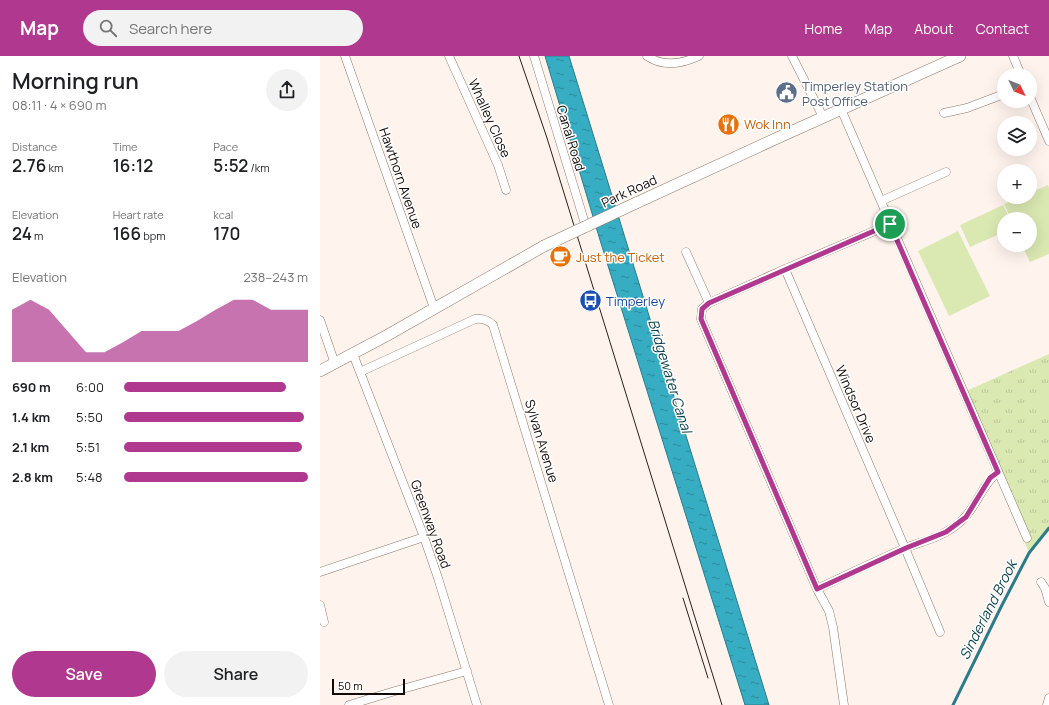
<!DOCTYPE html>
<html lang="en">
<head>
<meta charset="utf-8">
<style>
	body { margin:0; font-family:Manrope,sans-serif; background:#f2f2f2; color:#202124; height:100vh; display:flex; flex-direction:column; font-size:15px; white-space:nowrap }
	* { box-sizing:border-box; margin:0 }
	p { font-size:13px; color:#757577 }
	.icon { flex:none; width:22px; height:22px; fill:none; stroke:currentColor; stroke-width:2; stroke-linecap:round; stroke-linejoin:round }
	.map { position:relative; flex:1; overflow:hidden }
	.sheet { display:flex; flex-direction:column; background:#fff; width:320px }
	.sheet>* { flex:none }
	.needle { width:26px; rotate:133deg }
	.tools { position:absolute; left:677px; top:12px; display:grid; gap:8px }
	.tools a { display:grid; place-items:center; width:40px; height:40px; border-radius:50%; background:#fff; box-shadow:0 4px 16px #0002; font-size:20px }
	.scale { position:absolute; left:12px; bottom:10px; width:73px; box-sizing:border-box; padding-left:4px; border:2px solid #110905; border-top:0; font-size:11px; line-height:14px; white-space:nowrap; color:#110905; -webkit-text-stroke:3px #fff; paint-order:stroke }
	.pin { position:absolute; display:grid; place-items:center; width:34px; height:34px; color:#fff; margin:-17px; border:2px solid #fff; border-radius:50%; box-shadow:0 1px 4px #0007 }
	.round { display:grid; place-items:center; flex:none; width:42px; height:42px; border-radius:21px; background:#f2f2f2 }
	.head { display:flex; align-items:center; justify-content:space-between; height:68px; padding:0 12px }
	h1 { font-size:22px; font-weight:600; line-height:30px }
	.stats { display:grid; grid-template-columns:repeat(3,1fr); gap:6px; height:68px; padding:4px 12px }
	.stats div { display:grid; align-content:center }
	.stats b { font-size:17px; font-weight:600 }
	.stats small { font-size:11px; font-weight:400 }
	.stats p { font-size:11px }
	.chart { height:112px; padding:8px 12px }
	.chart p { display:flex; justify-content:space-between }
	.chart svg { width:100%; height:72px; margin-top:4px; fill:#b0388e; opacity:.7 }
	.primary-button { display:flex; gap:8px; margin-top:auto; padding:8px 12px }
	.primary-button a { flex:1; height:46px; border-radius:24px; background:#b0388e; color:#fff; font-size:16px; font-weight:600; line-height:46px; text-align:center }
	.primary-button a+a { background:#f2f2f2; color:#202124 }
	ul { padding:0 12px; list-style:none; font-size:13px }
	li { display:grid; grid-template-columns:64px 48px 1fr; align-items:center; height:30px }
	li i { height:10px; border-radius:5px; background:#b0388e }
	header { display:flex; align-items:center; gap:24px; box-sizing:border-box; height:56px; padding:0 20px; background:#b0388e; color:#fff }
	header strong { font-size:19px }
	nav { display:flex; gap:22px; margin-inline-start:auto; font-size:14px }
	.search { width:280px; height:36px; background:#f2f2f2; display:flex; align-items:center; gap:10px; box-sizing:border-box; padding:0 14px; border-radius:22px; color:#757577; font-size:15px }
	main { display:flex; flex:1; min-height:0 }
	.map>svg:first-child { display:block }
</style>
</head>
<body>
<header>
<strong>Map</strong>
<div class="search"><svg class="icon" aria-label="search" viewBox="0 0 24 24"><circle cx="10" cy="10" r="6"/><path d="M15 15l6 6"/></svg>Search here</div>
<nav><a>Home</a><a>Map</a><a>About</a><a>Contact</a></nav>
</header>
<main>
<section class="sheet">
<div class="head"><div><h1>Morning run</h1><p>08:11 · 4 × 690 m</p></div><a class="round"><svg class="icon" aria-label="share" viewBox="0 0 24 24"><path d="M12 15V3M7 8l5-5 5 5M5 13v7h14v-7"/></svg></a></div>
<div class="stats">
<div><p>Distance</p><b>2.76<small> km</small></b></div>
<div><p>Time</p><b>16:12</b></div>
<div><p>Pace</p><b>5:52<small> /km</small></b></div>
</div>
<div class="stats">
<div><p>Elevation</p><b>24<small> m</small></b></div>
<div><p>Heart rate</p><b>166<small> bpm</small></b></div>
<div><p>kcal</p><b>170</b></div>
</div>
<div class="chart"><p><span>Elevation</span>238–243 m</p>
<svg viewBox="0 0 160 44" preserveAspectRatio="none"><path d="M0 44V12L10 6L20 12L30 25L40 38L50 38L60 32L70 25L80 25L90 25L100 19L110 12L120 6L130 6L140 12L150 12L160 12V44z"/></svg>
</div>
<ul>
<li><b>690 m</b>6:00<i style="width:88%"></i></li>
<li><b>1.4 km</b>5:50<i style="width:98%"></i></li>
<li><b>2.1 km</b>5:51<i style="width:97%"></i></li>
<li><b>2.8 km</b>5:48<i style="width:100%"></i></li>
</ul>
<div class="primary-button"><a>Save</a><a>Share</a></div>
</section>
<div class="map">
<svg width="729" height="649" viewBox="0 0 729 649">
	<defs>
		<pattern id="park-tufts" width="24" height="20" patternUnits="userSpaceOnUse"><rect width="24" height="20" fill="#dae8b2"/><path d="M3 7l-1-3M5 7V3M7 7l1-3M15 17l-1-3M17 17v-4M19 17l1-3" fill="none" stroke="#bac698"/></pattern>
		<pattern id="water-ripples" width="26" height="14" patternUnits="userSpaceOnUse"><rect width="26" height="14" fill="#36adc2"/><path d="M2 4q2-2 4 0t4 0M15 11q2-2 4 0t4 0" fill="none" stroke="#2c8b9c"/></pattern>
	</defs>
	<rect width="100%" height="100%" fill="#fef3ed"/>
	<!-- park -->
	<path fill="url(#park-tufts)" d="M729,298V472L709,497L644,336Z"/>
	<!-- pitch -->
	<path fill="#dae8b2" d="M728,129L729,132V198L710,206L702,189H710V163H691L684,148L700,141H710V137Z
		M683,149L690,163H684V176L650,191L640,169Z
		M638,175L670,240L629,260L598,195Z
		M729,333V357L722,361L712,340Z"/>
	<!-- water -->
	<path fill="url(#water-ripples)" stroke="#2b7c89" d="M225,0H249L449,649H425L280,184Z"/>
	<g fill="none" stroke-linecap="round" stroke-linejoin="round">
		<!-- stream -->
		<path stroke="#2b7c89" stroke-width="3" d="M633,649L681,551L709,497L729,472"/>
		<defs>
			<path id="minor" d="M25,0L114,252
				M129,0L178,109L186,134
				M214,0L266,171
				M327,0C343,11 362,8 379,0
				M472,0L503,61
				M693,0L701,19
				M710,41L729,85
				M521,53L707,482
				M624,57L647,52L684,38
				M561,145L626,116
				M366,196L389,247
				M465,213L585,492L620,576
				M0,264L15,308
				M33,298L104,481L118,522L157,649
				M40,316L155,263C163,262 168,264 173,269L289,649
				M0,516L104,481
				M721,526L725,532L729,546
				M497,533C526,519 556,505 585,492C604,485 625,480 640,466C657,452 661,429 678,416
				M0,549L4,566
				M29,649L75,635L147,615
				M524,649L513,571L509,555L497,533L381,263L382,253L389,247L465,213L571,168
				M727,649L729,642"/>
			<path id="secondary" d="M316,147L466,78L640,0
				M0,315L66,280L224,190"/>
		</defs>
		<!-- minor casing -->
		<use href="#minor" stroke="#8f786a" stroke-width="9"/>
		<!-- secondary casing -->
		<use href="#secondary" stroke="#8f786a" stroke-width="12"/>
		<!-- minor -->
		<use href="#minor" stroke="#fff" stroke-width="8"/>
		<!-- secondary -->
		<use href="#secondary" stroke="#fff" stroke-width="11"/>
		<!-- tram -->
		<path stroke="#29211d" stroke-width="1" d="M199,0L227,82L402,649
			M363,542L388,622"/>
		<defs>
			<path id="secondary-bridge" d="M224,190L316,147"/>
		</defs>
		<!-- secondary-bridge casing -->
		<use href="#secondary-bridge" stroke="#8f786a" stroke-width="12" stroke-linecap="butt"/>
		<!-- secondary-bridge -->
		<use href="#secondary-bridge" stroke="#fff" stroke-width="11"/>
	</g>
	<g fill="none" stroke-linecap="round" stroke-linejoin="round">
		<defs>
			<path id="route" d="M570,168L678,416L670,422L646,461L626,476L586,492L497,533L381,263L382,253L389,247Z"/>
		</defs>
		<!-- route casing -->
		<use href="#route" stroke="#fff" stroke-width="8"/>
		<!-- route -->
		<use href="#route" stroke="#b0388e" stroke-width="5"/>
	</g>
	<!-- icons -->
	<defs>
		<symbol id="civic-disc" viewBox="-11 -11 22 22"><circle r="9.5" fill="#5c6f8a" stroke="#fff"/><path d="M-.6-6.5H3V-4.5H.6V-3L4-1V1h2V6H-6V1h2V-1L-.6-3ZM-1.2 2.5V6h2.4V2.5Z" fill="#fff"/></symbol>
		<symbol id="restaurant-disc" viewBox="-11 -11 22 22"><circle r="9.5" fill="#e8710a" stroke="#fff"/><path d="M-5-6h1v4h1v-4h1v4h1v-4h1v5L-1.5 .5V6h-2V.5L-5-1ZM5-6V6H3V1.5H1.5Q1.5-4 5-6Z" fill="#fff"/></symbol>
		<symbol id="cafe-disc" viewBox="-11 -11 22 22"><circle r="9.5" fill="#e8710a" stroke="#fff"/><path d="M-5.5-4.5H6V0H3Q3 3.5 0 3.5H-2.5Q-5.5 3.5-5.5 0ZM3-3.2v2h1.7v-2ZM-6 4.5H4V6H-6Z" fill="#fff"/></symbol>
		<symbol id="bus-disc" viewBox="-11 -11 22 22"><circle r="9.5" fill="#1a4fb4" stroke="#fff"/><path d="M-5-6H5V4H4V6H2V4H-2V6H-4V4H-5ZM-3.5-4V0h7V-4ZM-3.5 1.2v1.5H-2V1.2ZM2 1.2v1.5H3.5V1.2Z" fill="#fff"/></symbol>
	</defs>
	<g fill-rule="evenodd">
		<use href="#civic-disc" x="454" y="24" width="25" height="25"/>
		<use href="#restaurant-disc" x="396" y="56" width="25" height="25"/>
		<use href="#cafe-disc" x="228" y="188" width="25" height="25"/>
		<use href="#bus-disc" x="258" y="232" width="25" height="25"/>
	</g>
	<g text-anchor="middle" stroke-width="3" stroke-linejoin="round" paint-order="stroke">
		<!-- service labels -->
		<g font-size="13" fill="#4e5e75" stroke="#fff" text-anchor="start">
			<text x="482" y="35">Timperley Station<tspan x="482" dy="15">Post Office</tspan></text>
		</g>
		<!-- street labels -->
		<g font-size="13" fill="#110905" stroke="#fff">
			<text transform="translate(170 62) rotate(66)" y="5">Whalley Close</text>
			<text transform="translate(251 82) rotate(73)" y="5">Canal Road</text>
			<text transform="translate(81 122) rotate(71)" y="5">Hawthorn Avenue</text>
			<text transform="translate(309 135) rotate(-25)" y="5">Park Road</text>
			<text transform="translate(536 348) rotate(67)" y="5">Windsor Drive</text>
			<text transform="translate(222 385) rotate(73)" y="5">Sylvan Avenue</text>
			<text transform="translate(111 468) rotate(70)" y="5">Greenway Road</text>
		</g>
		<!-- food labels -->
		<g font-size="13" fill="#c56008" stroke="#fff" text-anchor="start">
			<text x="424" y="73">Wok Inn</text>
			<text x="256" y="206">Just the Ticket</text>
		</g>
		<!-- transit labels -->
		<g font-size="13" fill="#164399" stroke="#fff" text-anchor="start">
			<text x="286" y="250">Timperley</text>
		</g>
		<!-- water labels -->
		<g font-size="14" font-style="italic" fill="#093e48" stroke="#fff">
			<text transform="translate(350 320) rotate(73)" y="5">Bridgewater Canal</text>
			<text transform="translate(668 554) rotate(-63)" y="5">Sinderland Brook</text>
		</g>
	</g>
</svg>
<div class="tools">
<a><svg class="needle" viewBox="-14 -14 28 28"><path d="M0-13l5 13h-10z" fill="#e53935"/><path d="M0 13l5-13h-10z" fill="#757577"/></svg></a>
<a><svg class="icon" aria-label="layers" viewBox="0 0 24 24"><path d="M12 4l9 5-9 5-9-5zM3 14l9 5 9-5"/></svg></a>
<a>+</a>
<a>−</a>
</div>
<div class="scale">50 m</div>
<div class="pin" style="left:570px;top:168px;background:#1e9e55"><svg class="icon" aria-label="arrive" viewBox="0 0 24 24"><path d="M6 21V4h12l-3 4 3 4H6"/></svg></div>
</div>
</main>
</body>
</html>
